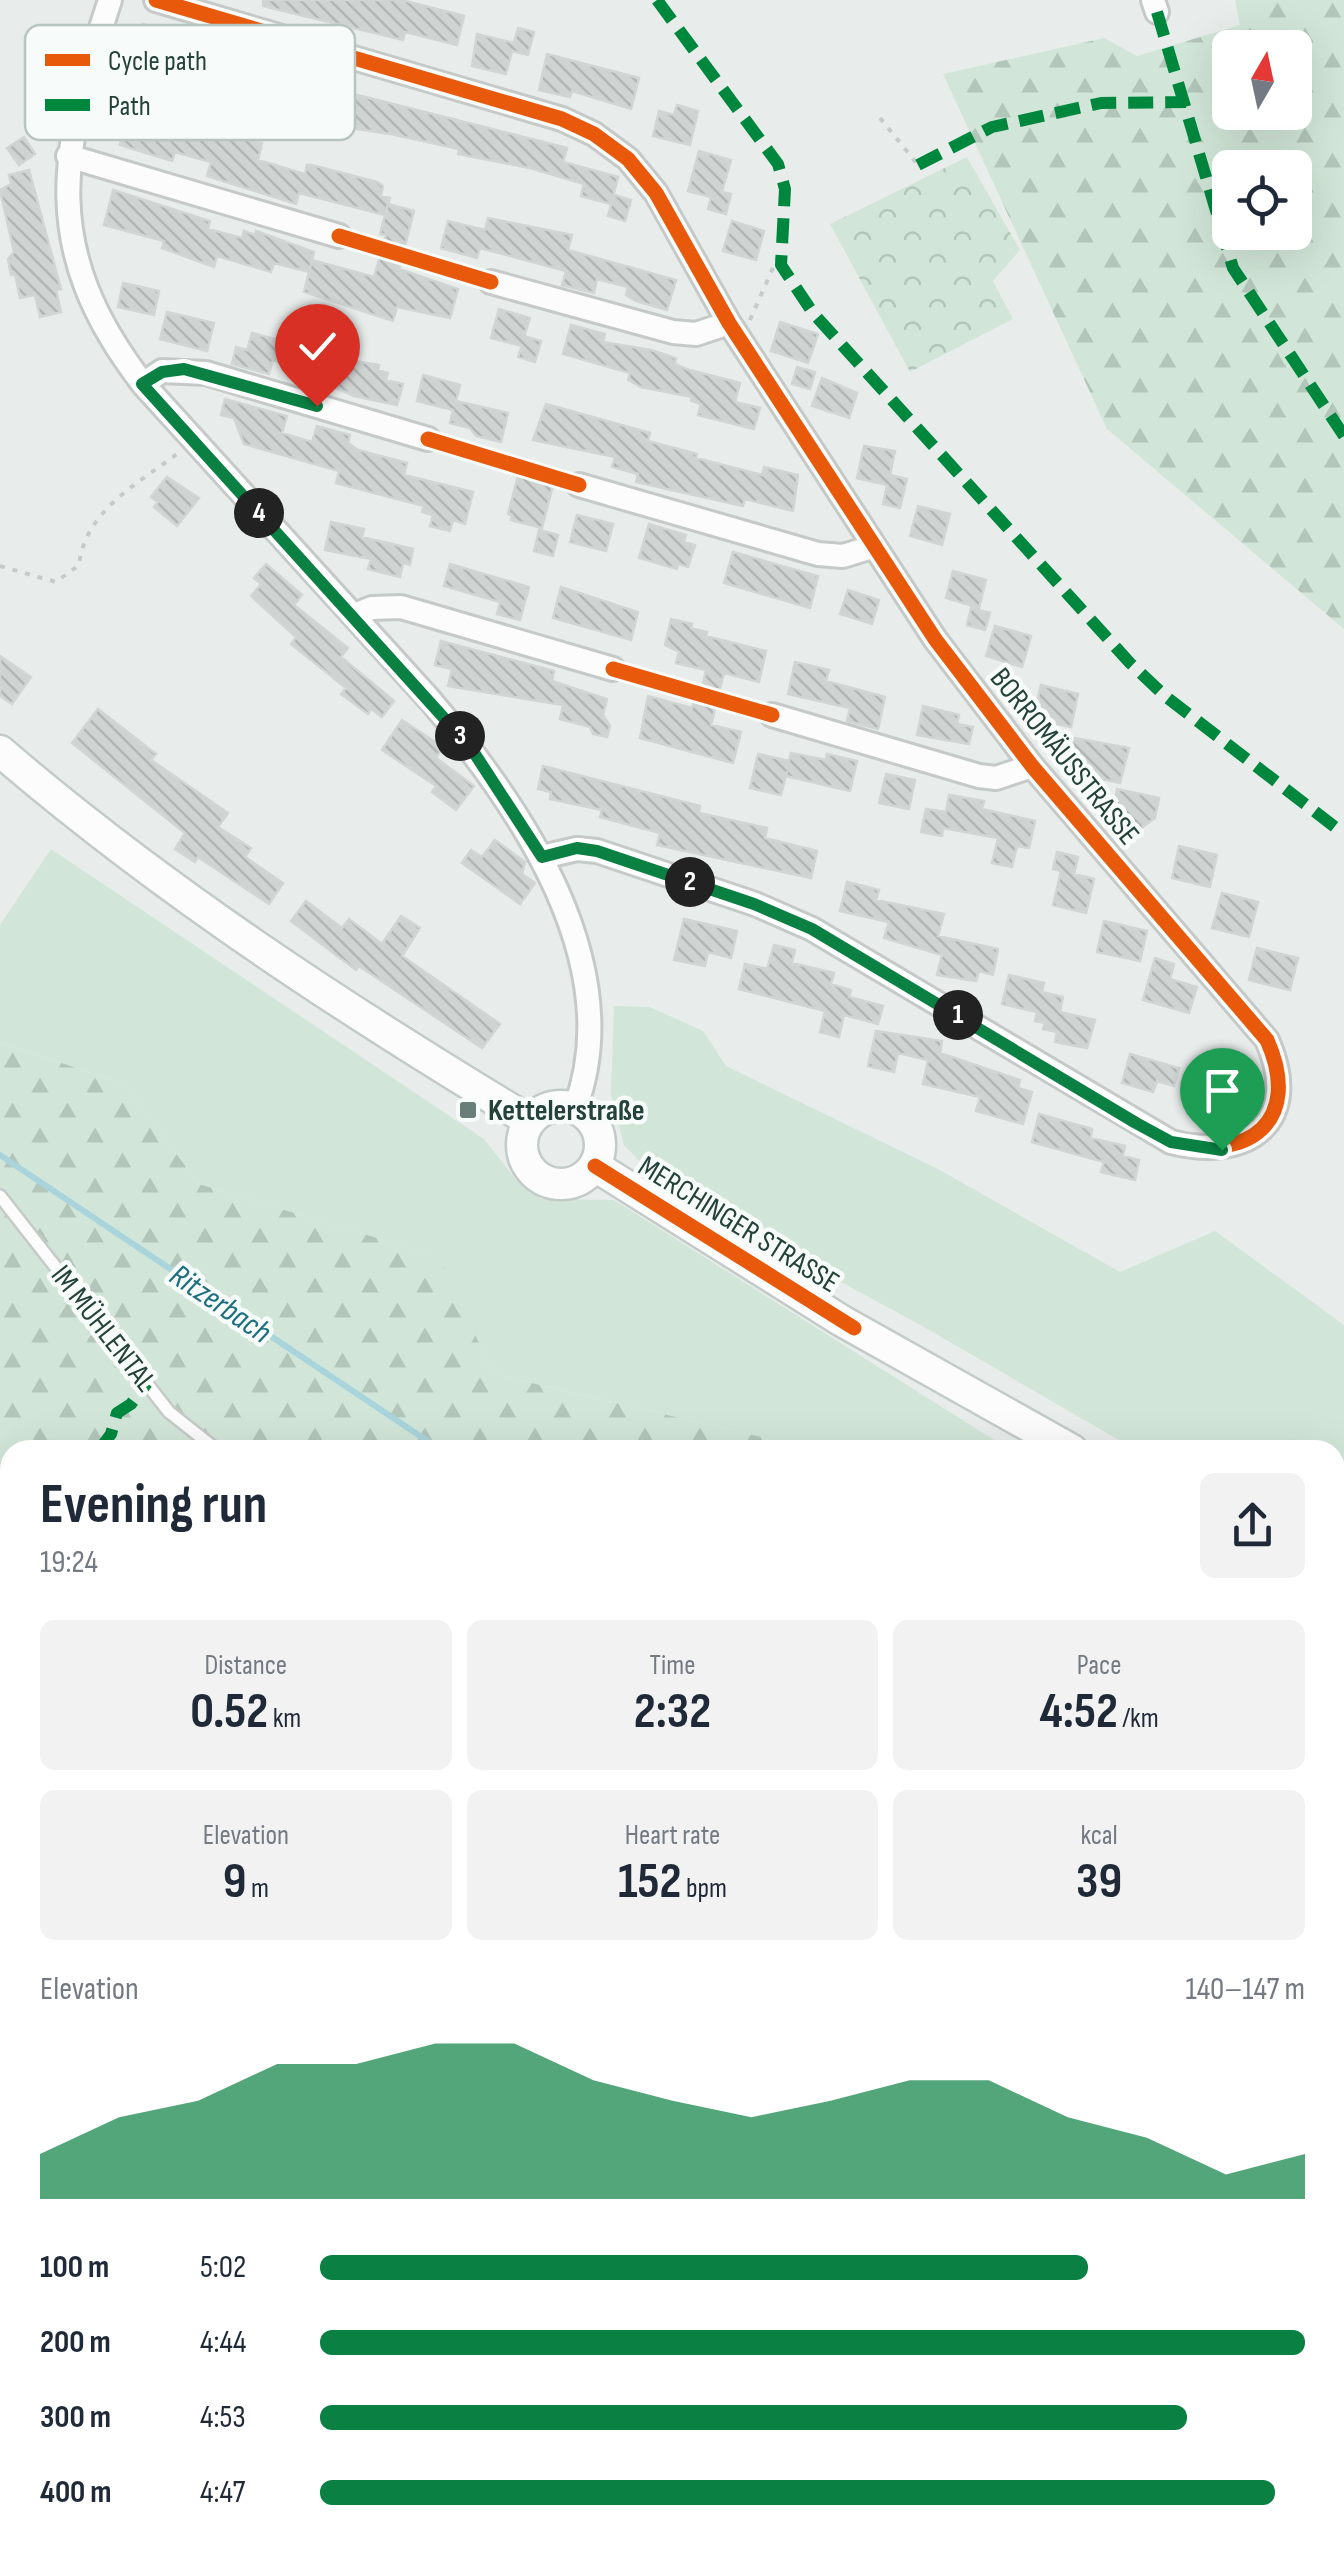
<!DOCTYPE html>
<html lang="en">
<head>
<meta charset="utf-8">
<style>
	body { margin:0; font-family:"Sofia Sans Condensed",sans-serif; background:#f2f2f3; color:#1f2937; height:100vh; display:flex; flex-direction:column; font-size:38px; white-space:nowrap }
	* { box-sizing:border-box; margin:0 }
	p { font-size:32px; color:#747a83 }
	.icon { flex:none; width:55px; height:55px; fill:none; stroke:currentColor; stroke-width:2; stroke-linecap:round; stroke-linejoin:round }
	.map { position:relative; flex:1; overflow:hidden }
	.panel { position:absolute; left:0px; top:1440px; width:1345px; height:1112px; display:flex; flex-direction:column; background:#fff; border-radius:30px 30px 0 0; box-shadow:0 10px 40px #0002 }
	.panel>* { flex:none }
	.needle { width:65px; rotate:9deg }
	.fabs { position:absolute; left:1212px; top:30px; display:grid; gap:20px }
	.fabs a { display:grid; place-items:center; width:100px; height:100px; border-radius:15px; background:#fff; box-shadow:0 10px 40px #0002; font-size:50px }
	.pin { position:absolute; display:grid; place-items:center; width:85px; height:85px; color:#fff; margin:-102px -42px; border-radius:50% 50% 50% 0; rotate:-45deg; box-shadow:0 0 10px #0007 }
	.pin .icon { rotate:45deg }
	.km { position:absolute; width:50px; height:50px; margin:-25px; border-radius:50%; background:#222; color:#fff; font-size:28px; line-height:50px; text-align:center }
	.round { display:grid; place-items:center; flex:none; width:105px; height:105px; border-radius:15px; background:#f2f2f3 }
	.overview { display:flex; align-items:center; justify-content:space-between; height:170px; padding:0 40px }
	h1 { font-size:55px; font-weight:700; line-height:75px }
	.metrics { display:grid; grid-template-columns:repeat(3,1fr); gap:15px; height:170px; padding:10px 40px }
	.metrics div { display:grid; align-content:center; border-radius:15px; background:#f2f2f3; text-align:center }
	.metrics b { font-size:50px; font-weight:700 }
	.metrics small { font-size:28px; font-weight:400 }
	.metrics p { font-size:28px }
	.chart { height:280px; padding:20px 40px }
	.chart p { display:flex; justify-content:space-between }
	.chart svg { width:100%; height:180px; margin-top:10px; fill:#0b8043; opacity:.7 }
	ul { padding:0 40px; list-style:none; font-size:32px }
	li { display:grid; grid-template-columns:160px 120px 1fr; align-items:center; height:75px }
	li i { height:25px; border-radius:12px; background:#0b8043 }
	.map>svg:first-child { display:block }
</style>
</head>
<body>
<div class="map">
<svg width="1344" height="2551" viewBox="0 0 1344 2551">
	<defs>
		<pattern id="forest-firs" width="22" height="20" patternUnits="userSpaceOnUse" patternTransform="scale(2.5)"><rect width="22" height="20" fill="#d1e6d8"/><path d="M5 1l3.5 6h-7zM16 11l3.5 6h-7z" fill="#b3c6ba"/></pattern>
		<pattern id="park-crowns" width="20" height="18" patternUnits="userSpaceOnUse" patternTransform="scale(2.5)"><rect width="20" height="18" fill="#d1e6d8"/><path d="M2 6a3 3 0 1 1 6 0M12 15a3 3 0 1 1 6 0" fill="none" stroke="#b3c6ba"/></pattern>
		<pattern id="building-back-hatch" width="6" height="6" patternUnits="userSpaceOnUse" patternTransform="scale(2.5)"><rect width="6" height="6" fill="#cfd4d2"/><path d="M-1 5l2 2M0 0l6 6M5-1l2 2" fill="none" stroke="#b2b7b5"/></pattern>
	</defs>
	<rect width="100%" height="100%" fill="#e8edeb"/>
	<!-- green -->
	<path fill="#d1e6d8" d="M51,849L484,1139L517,1181L541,1199L614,1200L1010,1450H780L765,1438L493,1374L439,1257L199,1184L123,1083L0,1043V925Z
		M614,1006L650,1007L703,1031L726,1066L938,1169L1120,1272L1215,1231L1344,1325V1570L1335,1565V1450H1136L924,1327L664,1186L624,1145L611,1095Z
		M1335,1650L1344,1655V2551H451L453,2542H1335Z"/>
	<!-- forest -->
	<path fill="url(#forest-firs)" fill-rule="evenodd" d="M1235,0H1344V629L1107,429L943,74L1104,38L1137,56L1240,25ZM1230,48H1295V112H1230ZM1230,168H1295V232H1230Z
		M0,1043L123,1083L199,1184L440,1257L493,1374L765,1438L780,1450H10V2542L453,2543L451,2551H0Z"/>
	<!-- park -->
	<path fill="url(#park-crowns)" d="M967,157L1020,250L993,281L1013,319L910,372L830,224Z"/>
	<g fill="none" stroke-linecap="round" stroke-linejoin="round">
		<!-- stream -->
		<path stroke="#a9d4db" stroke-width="6" d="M0,1155L441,1450
			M1335,1933H1344"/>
	</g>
	<!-- building -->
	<path fill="url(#building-back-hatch)" stroke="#d1d6d4" stroke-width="2.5" d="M263,0H402L464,16L457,45L405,32L403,40L263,6Z
		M143,24L248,55L249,51L279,58L277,64L345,79L342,91L567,148L563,162L618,177L611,204L581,196L584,184L530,168L458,154L459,149L391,134L321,124L324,110L288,101L290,92L155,64L157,57L136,52Z
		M518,28L534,32L528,55L512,51L506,74L472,66L477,34L514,43Z
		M547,54L639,78L631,109L572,91L570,97L539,90Z
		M111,98L262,143L258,160L305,174L307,165H312L377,182L383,186L381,196L390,198L385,215L299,193L296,204L207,176L211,162L175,152L172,161L120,145L124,128L104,123Z
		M677,105L698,111L690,145L653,136L659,111L674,115Z
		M24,137L35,154L19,165L7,148Z
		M699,151L731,160L722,192L731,194L726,214L708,209L711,197L688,191Z
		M29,170L61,289L56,290L61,312L40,317L35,295L20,298L15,274L11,275L8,259L14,252L0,190L11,184L9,175Z
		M113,190L210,221L208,229L242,238L244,231L255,235L256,231L314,252L309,272L274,263L271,272L217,256L214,267L162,248L164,241L104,225Z
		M614,195L631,200L625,221L608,216Z
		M388,204L414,211L399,269L458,289L450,318L397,307L393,321L304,292L312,260L374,277L386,235L380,234Z
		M488,218L572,235L568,250L676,280L667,310L636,301L626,295L628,287L597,279L594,293L562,285L566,271L480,248L477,258L441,248L448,221L485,230Z
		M732,221L764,231L756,260L723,251Z
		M123,283L159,291L154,315L118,307Z
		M499,309L530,318L524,336L541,341L535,362L518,357L522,346L491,338Z
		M167,312L214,323L207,351L160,339Z
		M780,322L818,334L808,363L771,351Z
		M571,325L605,334L603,342L651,350L676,358L675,364L686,369L740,383L735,402L760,408L754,429L698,415L701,404L691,401L692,397L641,387L628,380L630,373L563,354Z
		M252,333L298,345L300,340L333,350L331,357L379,365L378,370L388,373L386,380L403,384L397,405L354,396L323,382L325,375L273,360L269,374L232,364L236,347L247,350Z
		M797,367L815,372L810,389L792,384Z
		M423,375L460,385L456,401L508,413L501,442L476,436L470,428L450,423L453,410L417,401Z
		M822,378L857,393L849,418L812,406Z
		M225,399L287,416L282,433L312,442L317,426L350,435L348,443L358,450L407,463L404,475L473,492L465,524L453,520L450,531L430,526L433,515L422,512L424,506L336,483L339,471L244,444L234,418L221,415Z
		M546,404L650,433L648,441L697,454L696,458L762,475L764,467L798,475L793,511L745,499L743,506L636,482L638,474L612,467L615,457L533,440Z
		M864,446L895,451L890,475L907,479L900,508L883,504L887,485L857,478Z
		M518,476L553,485L542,528L511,520L512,515L508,514Z
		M167,477L199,498L177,526L154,507L158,502L151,497Z
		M918,506L950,514L942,545L910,536Z
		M577,515L613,524L606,551L570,542Z
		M331,522L364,529L362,537L413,549L410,565L403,563L400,577L368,569L371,559L325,550Z
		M649,524L686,535L684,542L695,545L688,567L678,564L677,569L639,558Z
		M539,530L558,535L553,556L534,551Z
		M733,552L818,576L810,608L724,583Z
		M266,564L302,595L294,605L348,648L341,657L394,701L382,717L371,709L368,714L341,694L346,688L291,644L296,637L251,596L261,584L254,578Z
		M450,564L529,587L520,620L497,614L500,602L444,586Z
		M953,571L986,580L979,608L946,598Z
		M561,587L638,612L631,640L553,618Z
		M848,590L879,600L872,624L840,614Z
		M971,608L990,613L985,630L967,625Z
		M671,619L692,624L691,628L707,632L706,636L766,651L759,682L724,673L711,725L741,732L733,763L640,738L648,696L692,708L694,702L699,703L706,670L676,663L679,652L665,645Z
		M995,626L1031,636L1022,667L986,656Z
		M441,641L554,671L552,681L607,699L603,715L610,726L607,737L593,734L590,727L560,719L563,705L448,686L452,669L435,665Z
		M0,656L31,677L12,704L0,696Z
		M795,662L829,670L826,681L885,697L878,729L847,721L850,708L788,694Z
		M1041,685L1078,694L1071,727L1033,719Z
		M923,706L959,715L957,724L973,727L969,744L917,735Z
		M98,709L156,754L151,760L228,813L218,827L251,848L245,857L283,883L269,904L198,857L195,862L175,849L185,833L72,743Z
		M402,720L443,747L436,758L474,786L456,810L432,792L436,786L382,750Z
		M1074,738L1129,748L1120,783L1084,775L1085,769L1067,765Z
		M791,753L826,760L827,754L857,761L850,791L786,776L787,771L781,795L750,788L758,754L789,761Z
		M543,766L700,806L699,813L767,828L765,838L817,851L811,878L657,845L660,833L600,817L602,810L550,799L551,792L538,789Z
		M886,774L915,780L909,809L879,803Z
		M1117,789L1159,798L1155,818L1140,829L1110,822Z
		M949,795L984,801L982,809L1035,821L1029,848L1017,846L1012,867L992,863L998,838L943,828L942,836L921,832L926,809L946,812Z
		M495,840L525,862L522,874L535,883L520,904L462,863L471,850L482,857Z
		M1179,846L1217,855L1210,887L1172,878Z
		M1057,852L1078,857L1074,874L1094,879L1086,913L1053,905L1061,871L1053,869Z
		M847,882L879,890L876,900L944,914L938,936L998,949L993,975L979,971L976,981L937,975L942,955L884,938L889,922L840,911Z
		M1222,893L1258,902L1249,937L1212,928Z
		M306,901L342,928L349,919L382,944L401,916L420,928L402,956L500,1024L482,1048L359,966L356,970L291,921Z
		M684,919L737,931L731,958L708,952L705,966L674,960Z
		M1104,921L1147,931L1140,961L1097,952Z
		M774,945L795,950L792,963L834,973L831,984L851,990L849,997L883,1006L878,1024L844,1015L839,1037L820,1032L825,1011L739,989L745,964L767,969Z
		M1257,948L1298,958L1290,990L1249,980Z
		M1155,958L1174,964L1170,979L1197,987L1189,1013L1143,1000Z
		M1009,975L1044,983L1042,992L1063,997L1060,1012L1095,1020L1087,1048L1055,1042L1057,1032L1043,1029L1045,1023L1035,1021L1037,1012L1002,1004Z
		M876,1031L942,1041L940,1053L1020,1080L1018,1088L1032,1092L1023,1124L976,1111L980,1097L923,1084L928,1060L898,1053L894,1072L868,1066Z
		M1130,1054L1179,1068L1174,1086L1157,1081L1153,1092L1122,1083Z
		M1039,1114L1092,1129L1091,1138L1125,1146L1123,1156L1139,1160L1135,1180L1101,1172L1104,1162L1032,1142Z"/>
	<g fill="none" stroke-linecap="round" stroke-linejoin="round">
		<defs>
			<path id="lane" d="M0,1196L169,1412L217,1450"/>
			<path id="street" d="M110,0C60,152 38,248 143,384L430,700C520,806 629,964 575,1108
				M156,0L562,119L594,134L628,159L656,193L729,323L935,639L1032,766L1267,1040C1303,1121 1249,1162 1171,1142L812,929L755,904L597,851L577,849L542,857
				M1153,0L1157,12
				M68,156L339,236
				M491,282L673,332L696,334L729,323
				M143,384L162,371L206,373L428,439
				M579,485L818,554L843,556L872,547
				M354,615L372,608L401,607L613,669
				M772,715L979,776L996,778L1032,766"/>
			<path id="secondary" d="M0,751C163,891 346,1010 530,1121
				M522 1145a39 39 0 1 1 78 0a39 39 0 1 1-78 0Z
				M595,1166L842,1321L1072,1450
				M1335,1605L1344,1612"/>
		</defs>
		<!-- lane casing -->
		<use href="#lane" stroke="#c5cac8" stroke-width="16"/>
		<!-- street casing -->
		<use href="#street" stroke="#c5cac8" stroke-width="28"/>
		<!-- secondary casing -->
		<use href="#secondary" stroke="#c3cbc8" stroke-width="35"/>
		<!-- path -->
		<path stroke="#c3ccca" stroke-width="4" stroke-dasharray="5 8" stroke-linecap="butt" d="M880,118L918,165
			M750,320L780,252
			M0,566L56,582L79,565C85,511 137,484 177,454"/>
		<!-- lane -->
		<use href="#lane" stroke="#fcfcfc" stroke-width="11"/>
		<!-- street -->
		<use href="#street" stroke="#fcfcfc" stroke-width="22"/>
		<!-- secondary -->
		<use href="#secondary" stroke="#fcfcfc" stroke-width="30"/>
		<!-- quiet -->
		<path stroke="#00873e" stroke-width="12" stroke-dasharray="25 12" stroke-linecap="butt" d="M657,0L778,164L785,189L781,265L813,313L1130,663L1165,696L1344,834
			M1157,12L1233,268L1344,436
			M918,165L992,127L1101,103L1186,102
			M99,1450L111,1434L117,1413L131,1404L147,1383
			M0,1602L10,1587"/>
		<defs>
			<path id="cycleway" d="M156,0L562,119L594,134L628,159L656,193L729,323L935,639L1032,766L1267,1040C1303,1121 1249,1162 1171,1142L812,929L755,904L597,851L577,849L542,857
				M339,236L491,282
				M428,439L579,485
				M613,669L772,715
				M595,1166L854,1328"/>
		</defs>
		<!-- cycleway casing -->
		<use href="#cycleway" stroke="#f7fbf9" stroke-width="21"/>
		<!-- cycleway -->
		<use href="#cycleway" stroke="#e8590c" stroke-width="15"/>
	</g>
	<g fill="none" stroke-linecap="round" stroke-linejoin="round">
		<defs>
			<path id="route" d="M317,406L184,369L162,372L142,384L471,748L542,857L577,848L597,851L754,904L812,929L1136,1123L1171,1142L1222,1150"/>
		</defs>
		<!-- route casing -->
		<use href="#route" stroke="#fff" stroke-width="20"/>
		<!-- route -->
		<use href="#route" stroke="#0b8043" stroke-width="12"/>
	</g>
	<!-- markers -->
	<rect fill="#697e78" stroke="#f7fbf9" stroke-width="4" x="458" y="1100" width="20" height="20" rx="5"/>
	<g text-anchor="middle" stroke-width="9" stroke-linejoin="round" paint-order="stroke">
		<!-- street labels -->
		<g font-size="30" fill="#24423a" stroke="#f7fbf9">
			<text transform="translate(1065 756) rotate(51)" y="10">BORROMÄUSSTRASSE</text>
			<text transform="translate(739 1224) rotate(32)" y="10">MERCHINGER STRASSE</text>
			<text transform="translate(104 1328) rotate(52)" y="10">IM MÜHLENTAL</text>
		</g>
		<!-- poi labels -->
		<g font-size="30" font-weight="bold" fill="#24423a" stroke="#f7fbf9" text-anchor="start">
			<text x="488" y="1120">Kettelerstraße</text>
		</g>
		<!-- water labels -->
		<g font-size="32" font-style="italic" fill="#1c6f80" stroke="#f7fbf9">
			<text transform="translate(221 1303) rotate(34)" y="11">Ritzerbach</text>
		</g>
	</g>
	<!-- legend -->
	<rect x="25" y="25" width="330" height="115" rx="15" fill="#f7fbf9" stroke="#b8c4c0" stroke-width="2.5"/>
	<rect x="45" y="54" width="45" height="12" fill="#e8590c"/>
	<rect x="45" y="99" width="45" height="12" fill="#00873e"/>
	<g font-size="28" fill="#24423a">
		<text x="108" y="70">Cycle path</text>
		<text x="108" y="115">Path</text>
	</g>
</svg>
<div class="fabs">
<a><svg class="needle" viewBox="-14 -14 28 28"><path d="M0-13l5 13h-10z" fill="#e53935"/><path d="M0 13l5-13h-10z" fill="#747a83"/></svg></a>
<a><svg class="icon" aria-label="locate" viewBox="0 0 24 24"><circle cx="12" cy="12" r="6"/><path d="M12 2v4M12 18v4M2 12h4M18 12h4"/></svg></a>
</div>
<div class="pin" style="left:1222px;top:1150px;background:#1e9e55"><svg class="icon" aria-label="arrive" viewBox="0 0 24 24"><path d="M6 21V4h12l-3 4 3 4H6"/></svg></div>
<div class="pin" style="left:317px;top:406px;background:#d93025"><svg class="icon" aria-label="check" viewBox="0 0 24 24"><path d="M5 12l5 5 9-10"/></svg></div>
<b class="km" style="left:958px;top:1015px">1</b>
<b class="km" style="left:690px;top:882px">2</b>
<b class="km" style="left:460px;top:736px">3</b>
<b class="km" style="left:259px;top:513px">4</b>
<section class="panel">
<div class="overview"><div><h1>Evening run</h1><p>19:24</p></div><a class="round"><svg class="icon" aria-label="share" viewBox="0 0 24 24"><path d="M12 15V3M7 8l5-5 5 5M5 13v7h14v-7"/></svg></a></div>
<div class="metrics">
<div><p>Distance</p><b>0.52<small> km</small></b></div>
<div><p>Time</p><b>2:32</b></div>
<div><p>Pace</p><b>4:52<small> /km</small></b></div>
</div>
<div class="metrics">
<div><p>Elevation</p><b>9<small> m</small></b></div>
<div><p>Heart rate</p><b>152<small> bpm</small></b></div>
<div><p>kcal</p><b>39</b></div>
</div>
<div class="chart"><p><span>Elevation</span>140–147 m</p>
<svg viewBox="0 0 160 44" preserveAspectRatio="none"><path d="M0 44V33L10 24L20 20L30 11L40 11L50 6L60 6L70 15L80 20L90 24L100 20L110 15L120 15L130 24L140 29L150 38L160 33V44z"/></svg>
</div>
<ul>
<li><b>100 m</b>5:02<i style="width:78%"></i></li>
<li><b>200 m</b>4:44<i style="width:100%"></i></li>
<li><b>300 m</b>4:53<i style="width:88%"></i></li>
<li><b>400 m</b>4:47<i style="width:97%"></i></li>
</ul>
</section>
</div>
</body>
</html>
